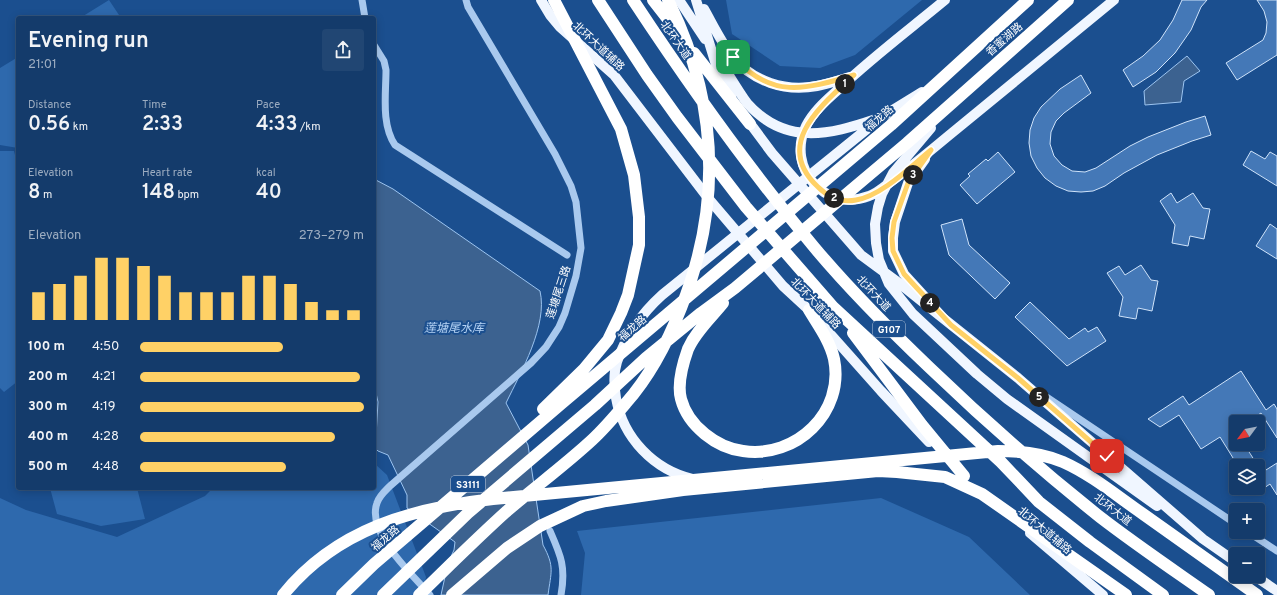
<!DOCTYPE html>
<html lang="en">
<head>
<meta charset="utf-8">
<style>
	body { margin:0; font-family:Overpass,"Noto Sans SC",sans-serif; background:#214673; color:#f1f3f6; height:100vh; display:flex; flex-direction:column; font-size:15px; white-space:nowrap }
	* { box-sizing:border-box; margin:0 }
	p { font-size:13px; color:#9dadc1 }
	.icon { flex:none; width:22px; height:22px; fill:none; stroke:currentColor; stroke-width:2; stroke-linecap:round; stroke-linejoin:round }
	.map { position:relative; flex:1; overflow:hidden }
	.drawer { position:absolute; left:16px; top:16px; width:360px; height:474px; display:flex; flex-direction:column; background:#143b6b; border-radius:4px; box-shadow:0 2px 10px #0003,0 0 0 1px #33557e }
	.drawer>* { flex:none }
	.needle { width:26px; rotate:238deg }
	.controls { position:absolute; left:1229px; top:415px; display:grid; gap:8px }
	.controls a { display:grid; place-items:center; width:36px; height:36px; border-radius:4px; background:#143b6b; box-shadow:0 2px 10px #0003,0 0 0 1px #33557e; font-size:20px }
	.pin { position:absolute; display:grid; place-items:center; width:34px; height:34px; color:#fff; margin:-17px; border-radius:8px; box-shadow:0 2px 6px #0006 }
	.km { position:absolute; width:20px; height:20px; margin:-10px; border-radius:50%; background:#222; color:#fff; font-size:11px; line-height:20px; text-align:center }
	.round { display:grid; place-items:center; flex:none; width:42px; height:42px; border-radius:4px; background:#214673 }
	.overview { display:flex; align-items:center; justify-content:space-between; height:68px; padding:0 12px }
	h1 { font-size:22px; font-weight:600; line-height:30px }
	.metrics { display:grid; grid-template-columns:repeat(3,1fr); gap:6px; height:68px; padding:4px 12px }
	.metrics div { display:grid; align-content:center }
	.metrics b { font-size:20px; font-weight:600 }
	.metrics small { font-size:11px; font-weight:400 }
	.metrics p { font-size:11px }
	.chart { height:112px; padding:8px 12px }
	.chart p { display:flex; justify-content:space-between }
	.chart svg { width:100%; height:72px; margin-top:4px; stroke:#ffd166; stroke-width:6 }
	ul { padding:0 12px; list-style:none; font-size:13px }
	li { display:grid; grid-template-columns:64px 48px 1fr; align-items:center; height:30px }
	li i { height:10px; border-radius:5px; background:#ffd166 }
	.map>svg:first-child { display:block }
</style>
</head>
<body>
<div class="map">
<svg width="1277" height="595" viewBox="0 0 1277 595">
	<rect width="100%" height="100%" fill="#1b4f8f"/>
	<!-- green -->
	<path fill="#2e69ad" d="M109,0L121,18H80Z
		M726,0H922L855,55L820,68L780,66L732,34Z
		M18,57V148L0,145V68Z
		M0,151H14L18,167V381L4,392L0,388Z
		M374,463L387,475L426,577L423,595H0V498L26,510L117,537L205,496L213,488H374Z
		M50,488H137L145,519L101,526L57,514Z
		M881,498L969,537L1030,595H581L585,553L577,531Z"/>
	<!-- water -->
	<path fill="#3c6290" stroke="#9cc4f0" d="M1187,56L1200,71L1184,81L1181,102L1145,105L1144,91Z
		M374,179L393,189L540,291C548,325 521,372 506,403L528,445L543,545C555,567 551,572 548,595H441L448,563L454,550L455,542L407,508V495L388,455L378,451L374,447L376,436L378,402L374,384Z"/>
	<!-- building -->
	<path fill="#4478b7" stroke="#cfe3fa" d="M1182,0H1207L1201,7L1191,30L1175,53L1156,72L1133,87L1123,70L1143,56L1160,40L1173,20Z
		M1257,0H1277V55L1237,80L1226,63L1263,40L1266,33L1267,22L1264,11Z
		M1081,75L1091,93L1064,113L1056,121L1051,132L1050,144L1054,156L1062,165L1072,171L1085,172L1096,168L1130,146L1148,137L1186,122L1205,116L1211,135L1192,141L1157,155L1124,173L1105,186L1093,191L1081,192L1068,191L1056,186L1045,178L1037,168L1031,156L1029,143L1030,130L1034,118L1041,107L1060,89Z
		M1251,151L1265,159L1270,152L1277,156V186L1243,165Z
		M998,152L1015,172L977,204L960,185L970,176L968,174L986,159L988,161Z
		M1171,193L1177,203L1193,193L1203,208L1210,209L1204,239L1190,236L1188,246L1172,243L1175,225L1160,201Z
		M962,219L969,245L1010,283L995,299L949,255L941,225Z
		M1270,224L1277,229V259L1256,246Z
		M1141,265L1151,280L1158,281L1152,311L1138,308L1136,319L1119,316L1123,297L1107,273L1119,266L1125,275Z
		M1030,302L1069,339L1085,328L1088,332L1097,327L1106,341L1067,366L1015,317Z
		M1241,371L1266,410L1274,404L1277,409V438L1261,413L1247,422H1236V444H1244L1258,466H1238L1220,437L1201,449L1179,415L1160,427L1148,419L1183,396L1189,405Z
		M1277,463V495L1270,484L1258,492V475Z"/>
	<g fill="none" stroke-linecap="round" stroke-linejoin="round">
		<!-- minor -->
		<path stroke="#a9c9ee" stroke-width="7" d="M362,0L365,18
			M374,45L384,61L386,70C386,94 381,124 395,145L567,255
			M1042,394L1236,524
			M550,531C561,556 566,567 561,595
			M1248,532L1277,551
			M430,595C412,574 366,533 377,503C379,496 385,491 390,486L531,363L546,347L559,327L565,313L576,276L581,248L576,202L571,186L555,154L468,7L466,0"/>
		<!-- major -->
		<path stroke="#f0f6ff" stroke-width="10" d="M541,0L550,15L560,27L614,75L708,198L783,286L809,310L881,391L929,442
			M679,0L705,39
			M696,0L717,68L732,94
			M945,0C910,29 874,56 841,87C829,98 814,110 806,126C786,168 825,213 869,196C878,193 885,186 893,180C911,167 929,152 947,137C1002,92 1058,46 1114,0
			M704,9C713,25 721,42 732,56C753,82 785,92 817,86C828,84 839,80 850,77
			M725,69C732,80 739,92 747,103C785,146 829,135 876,119
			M746,118L772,153L861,255L899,283L1018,378L1203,539L1236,562
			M931,128L893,173L882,194L878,207L875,224L876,243L879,260L889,284L913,314L977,374L1007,399L1157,506
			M925,159L908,183L895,222L893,238V251L904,274L925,297
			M693,479C654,470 623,438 616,398C614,386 613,374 617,362C626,335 641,314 662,295L883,116L922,92
			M1030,533L1103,595
			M1255,576L1277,591"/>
		<!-- highway -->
		<path stroke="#fff" stroke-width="12" d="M598,0L647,75L677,117L746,207L833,307L1001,462L1039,502L1090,542L1163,595
			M633,0C689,85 749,169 814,247C850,290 889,329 930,368C984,420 1041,470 1100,517C1135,544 1172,569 1209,595
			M653,0L678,32
			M694,53L750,124
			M723,303C711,318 696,331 688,349C683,363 677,384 681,399C688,426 717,448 743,451C796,459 845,412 834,359C830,341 818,325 809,310
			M853,333L922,425L964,476
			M543,409L584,369L608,340L621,313L628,295L639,245V217L634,175L621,129L554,0
			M283,595C336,529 413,508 493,499L998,451C1021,451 1042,453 1063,462C1092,475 1117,496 1143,514C1181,541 1219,568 1257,595
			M342,595L374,564L561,404L891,125L1028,0
			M383,595L468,513L595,405L646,358L701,313L735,288L907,143L1068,0
			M419,595C448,567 477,538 507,511C535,487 565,465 592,440C604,429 615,416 626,403C650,376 668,341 681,308C723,203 718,101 668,0
			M452,595L507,548L540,526L583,506L606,501L683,490L878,471L897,472L945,477L982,494L1126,595"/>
	</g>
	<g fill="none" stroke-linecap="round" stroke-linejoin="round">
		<defs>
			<path id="route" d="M733,57C772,99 804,90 854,75C823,104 772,144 818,187C828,197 841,203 856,200C882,196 911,166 931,150L908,183L894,222L892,238L893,251L904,274L951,325L1018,378L1107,456"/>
		</defs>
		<!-- route casing -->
		<use href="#route" stroke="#fff" stroke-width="8"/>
		<!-- route -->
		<use href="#route" stroke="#ffd166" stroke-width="5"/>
	</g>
	<g text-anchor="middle" stroke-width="4" stroke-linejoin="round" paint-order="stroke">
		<!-- shield labels -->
		<g fill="#1b4f8f" stroke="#bbcadd" stroke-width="1">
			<rect x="873" y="321" width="32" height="16" rx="3"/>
			<rect x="451" y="476" width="34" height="16" rx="3"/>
		</g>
		<g font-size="10" font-weight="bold" fill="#fff">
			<text x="889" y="333">G107</text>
			<text x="468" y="488">S3111</text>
		</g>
		<!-- street labels -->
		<g font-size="11" fill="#fff" stroke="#1b4f8f">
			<text transform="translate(1004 39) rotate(-41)" y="4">香蜜湖路</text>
			<text transform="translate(676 40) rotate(55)" y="4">北环大道</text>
			<text transform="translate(599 46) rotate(43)" y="4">北环大道辅路</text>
			<text transform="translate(879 118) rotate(-41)" y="4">福龙路</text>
			<text transform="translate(558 292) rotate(-72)" y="4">莲塘尾三路</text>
			<text transform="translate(874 293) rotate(47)" y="4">北环大道</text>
			<text transform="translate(816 303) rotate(46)" y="4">北环大道辅路</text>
			<text transform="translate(632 328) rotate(-40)" y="4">福龙路</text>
			<text transform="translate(1113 509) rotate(38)" y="4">北环大道</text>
			<text transform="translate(1045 530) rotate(40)" y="4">北环大道辅路</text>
			<text transform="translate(385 538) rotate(-41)" y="4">福龙路</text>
		</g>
		<!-- water labels -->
		<g font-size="12" font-style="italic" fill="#b5d3f5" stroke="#1b4f8f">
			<text x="454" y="332">莲塘尾水库</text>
		</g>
	</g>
</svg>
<div class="controls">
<a><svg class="needle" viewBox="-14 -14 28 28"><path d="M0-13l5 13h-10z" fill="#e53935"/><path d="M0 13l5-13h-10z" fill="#9dadc1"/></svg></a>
<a><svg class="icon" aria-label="layers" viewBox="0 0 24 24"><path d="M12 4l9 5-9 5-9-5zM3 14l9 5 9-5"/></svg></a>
<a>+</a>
<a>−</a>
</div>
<div class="pin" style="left:733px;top:57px;background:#1e9e55"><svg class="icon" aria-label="arrive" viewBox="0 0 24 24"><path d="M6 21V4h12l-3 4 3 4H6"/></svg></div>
<div class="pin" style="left:1107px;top:456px;background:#d93025"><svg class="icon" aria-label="check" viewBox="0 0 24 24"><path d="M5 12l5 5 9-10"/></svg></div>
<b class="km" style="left:845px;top:84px">1</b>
<b class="km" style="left:834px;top:198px">2</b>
<b class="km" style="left:913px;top:175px">3</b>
<b class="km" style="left:930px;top:303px">4</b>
<b class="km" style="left:1039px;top:397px">5</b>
<section class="drawer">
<div class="overview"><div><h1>Evening run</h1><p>21:01</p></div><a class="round"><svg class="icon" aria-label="share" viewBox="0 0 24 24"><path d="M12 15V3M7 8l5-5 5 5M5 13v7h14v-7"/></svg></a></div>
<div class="metrics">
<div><p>Distance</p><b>0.56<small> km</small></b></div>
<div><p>Time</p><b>2:33</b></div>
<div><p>Pace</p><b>4:33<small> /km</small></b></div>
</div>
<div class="metrics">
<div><p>Elevation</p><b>8<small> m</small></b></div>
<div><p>Heart rate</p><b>148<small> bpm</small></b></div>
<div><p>kcal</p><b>40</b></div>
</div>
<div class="chart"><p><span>Elevation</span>273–279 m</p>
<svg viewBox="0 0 160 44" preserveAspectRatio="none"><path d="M5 44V27M15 44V22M25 44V17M35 44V6M45 44V6M55 44V11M65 44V17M75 44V27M85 44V27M95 44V27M105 44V17M115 44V17M125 44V22M135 44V33M145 44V38M155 44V38"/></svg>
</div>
<ul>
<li><b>100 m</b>4:50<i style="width:64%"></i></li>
<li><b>200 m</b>4:21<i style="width:98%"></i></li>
<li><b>300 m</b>4:19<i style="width:100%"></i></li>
<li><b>400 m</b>4:28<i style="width:87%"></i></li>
<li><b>500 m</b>4:48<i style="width:65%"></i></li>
</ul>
</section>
</div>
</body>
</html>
